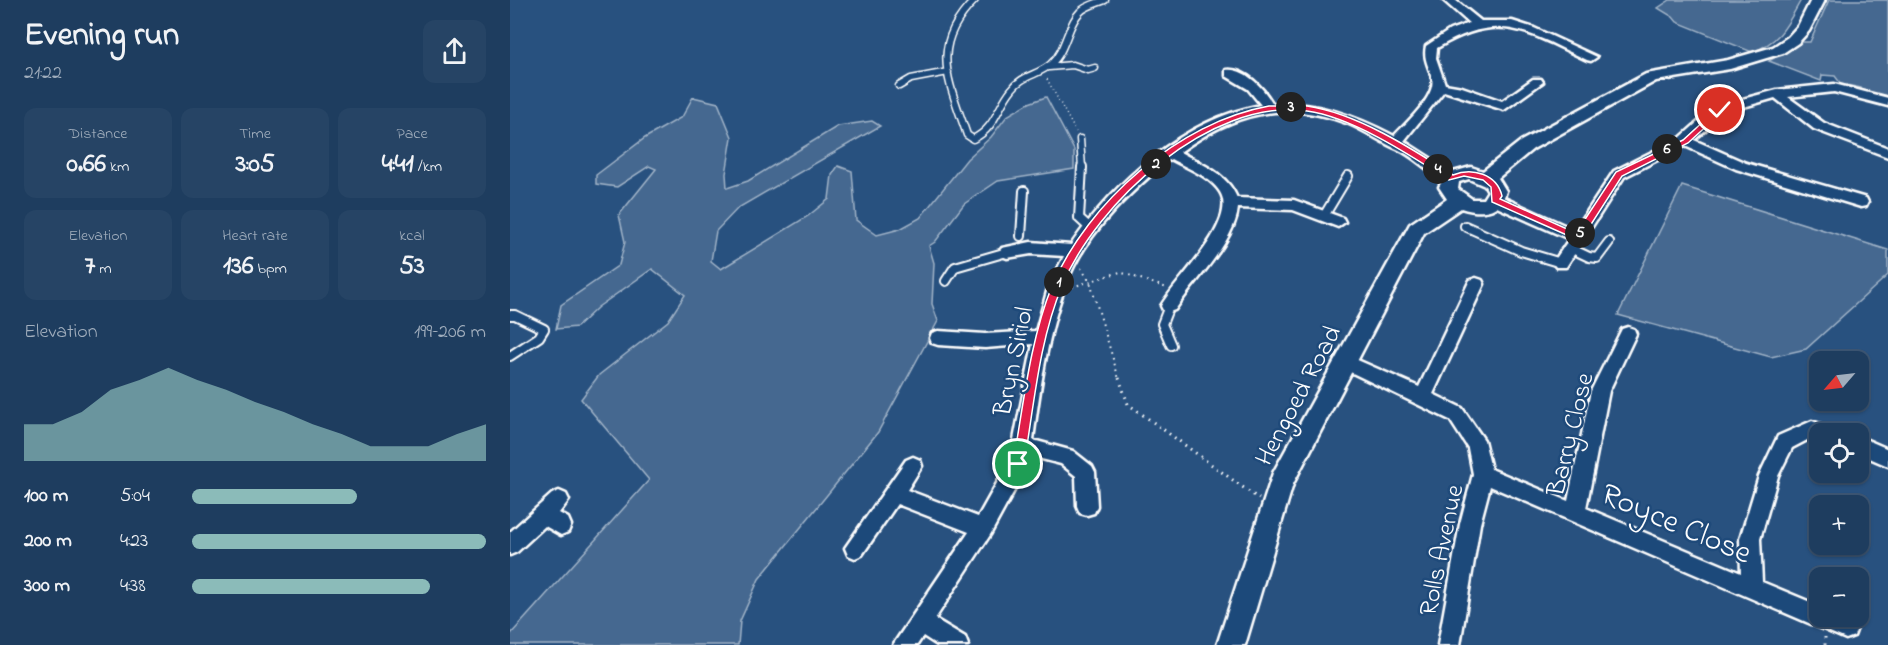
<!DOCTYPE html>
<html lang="en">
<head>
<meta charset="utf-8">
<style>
	body { margin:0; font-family:"Indie Flower",sans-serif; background:#264465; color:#f1f3f6; height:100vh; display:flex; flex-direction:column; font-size:22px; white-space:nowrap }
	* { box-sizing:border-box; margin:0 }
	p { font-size:20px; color:#a1aebd }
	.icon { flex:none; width:33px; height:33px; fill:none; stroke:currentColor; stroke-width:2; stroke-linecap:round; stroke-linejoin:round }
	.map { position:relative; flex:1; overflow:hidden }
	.panel { display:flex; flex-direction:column; background:#1e3d5f; width:510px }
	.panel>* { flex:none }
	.needle { width:39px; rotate:242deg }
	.controls { position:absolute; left:1299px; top:351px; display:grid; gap:12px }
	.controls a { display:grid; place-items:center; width:60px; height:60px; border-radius:12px; background:#1e3d5f; box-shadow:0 2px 4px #0004,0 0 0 2px #3c5674; font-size:30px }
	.pin { position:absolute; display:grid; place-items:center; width:51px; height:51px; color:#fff; margin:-26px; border:3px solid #fff; border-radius:50%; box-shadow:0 2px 6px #0007 }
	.km { position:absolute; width:30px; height:30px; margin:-15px; border-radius:50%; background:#222; color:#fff; font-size:16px; line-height:30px; text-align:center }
	.round { display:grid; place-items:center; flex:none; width:63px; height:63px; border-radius:12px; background:#264465 }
	.head { display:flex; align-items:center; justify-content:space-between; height:102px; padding:0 24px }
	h1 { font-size:33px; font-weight:700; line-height:45px }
	.stats { display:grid; grid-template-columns:repeat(3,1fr); gap:9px; height:102px; padding:6px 24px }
	.stats div { display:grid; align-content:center; border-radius:12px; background:#264465; text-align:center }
	.stats b { font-size:26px; font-weight:700 }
	.stats small { font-size:16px; font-weight:400 }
	.stats p { font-size:16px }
	.chart { height:168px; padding:12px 24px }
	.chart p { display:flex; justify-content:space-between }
	.chart svg { width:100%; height:108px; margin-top:6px; fill:#8bbbb9; opacity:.7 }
	ul { padding:0 24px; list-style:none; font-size:20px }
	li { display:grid; grid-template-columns:96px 72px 1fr; align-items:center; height:45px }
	li i { height:15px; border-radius:8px; background:#8bbbb9 }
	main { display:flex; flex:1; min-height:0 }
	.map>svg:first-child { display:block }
</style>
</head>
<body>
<main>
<section class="panel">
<div class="head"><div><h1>Evening run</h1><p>21:22</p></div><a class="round"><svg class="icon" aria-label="share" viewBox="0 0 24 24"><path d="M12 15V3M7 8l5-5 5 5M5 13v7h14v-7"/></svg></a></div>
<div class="stats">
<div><p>Distance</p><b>0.66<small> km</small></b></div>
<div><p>Time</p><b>3:05</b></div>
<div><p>Pace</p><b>4:41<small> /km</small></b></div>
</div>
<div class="stats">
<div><p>Elevation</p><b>7<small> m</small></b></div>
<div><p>Heart rate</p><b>136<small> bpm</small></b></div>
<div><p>kcal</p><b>53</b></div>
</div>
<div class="chart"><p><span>Elevation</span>199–206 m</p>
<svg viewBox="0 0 160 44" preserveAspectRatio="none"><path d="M0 44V29L10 29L20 24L30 15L40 11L50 6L60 11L70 15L80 20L90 24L100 29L110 33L120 38L130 38L140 38L150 33L160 29V44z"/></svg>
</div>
<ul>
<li><b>100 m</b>5:04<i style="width:56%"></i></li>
<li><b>200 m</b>4:23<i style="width:100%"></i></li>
<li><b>300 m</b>4:38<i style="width:81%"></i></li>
</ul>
</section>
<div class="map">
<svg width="1378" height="645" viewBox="0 0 1378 645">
	<rect width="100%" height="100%" fill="#28517f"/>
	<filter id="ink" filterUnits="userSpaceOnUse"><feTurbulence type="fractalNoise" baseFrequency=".0167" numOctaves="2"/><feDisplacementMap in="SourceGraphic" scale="12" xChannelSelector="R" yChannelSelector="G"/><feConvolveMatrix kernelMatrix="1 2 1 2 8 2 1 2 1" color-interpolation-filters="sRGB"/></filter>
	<g filter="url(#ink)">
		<!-- green -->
		<path fill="#446890" stroke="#a2b4c8" stroke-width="1.5" d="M1160,0H1291C1277,25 1271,41 1242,52L1167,22L1163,17L1148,8Z
			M1319,0H1378V99L1352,90L1351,88L1331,84L1325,76L1312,75L1311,81L1259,61L1290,42H1300Z
			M183,97L208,103L222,137L216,174L217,188L238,181L328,126L362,121L370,126L228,208L206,231L201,261L211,269L298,216L319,199L322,175L328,166L342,171L346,220L367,235L390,229L410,218L457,159L481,137L497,116L519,103L536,97L564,150V169L488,181L454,204L425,242L419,246L424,263L422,304L428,321L368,432L249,579L230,621L228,645H0V635L139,480L71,399L89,375L158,321L175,295L142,269L88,307L67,327L46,329L51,305L109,265L115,242L109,215L146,169L139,166L107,187L86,184V175L135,138L172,117Z
			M1172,186L1378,250V275L1296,349L1261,357L1108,315Z"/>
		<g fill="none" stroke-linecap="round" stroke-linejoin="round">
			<defs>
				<path id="service-far1" d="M465,0C418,46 439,81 457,135L463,139C486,128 487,107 502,89C512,75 529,75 541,64C556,51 557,25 570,12C575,6 588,3 595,0
					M539,67L563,65L578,70L585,68
					M389,86L401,79L438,72
					M570,139L572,168"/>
				<path id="service" d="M572,167L569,218L582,230
					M814,216L838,176
					M955,226L1011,251L1051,263
					M511,236L514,191
					M1060,248L1079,257L1087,258L1099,242
					M436,281L445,267L497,252
					M659,306L652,324L661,345
					M0,315H5L34,329L29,337L0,356"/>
				<path id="minor" d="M933,0H945L971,21H1002L1024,28L1087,57L1081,61L1077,60C1017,32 990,10 927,48L926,58L935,84L952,87L992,101L1023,79H1031L1033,82L994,110L934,91L894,141L947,175L949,178L942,183C922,177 906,157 887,149C872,143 856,131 839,124C775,99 723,113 670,152C691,164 717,173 727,198L784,200L833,218L835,222L828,227L783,210L728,208C725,242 683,282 665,310L659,312L653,310L651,306C665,280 729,222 710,192C700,176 677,168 661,159L655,163C621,192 585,225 564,266C540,314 530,387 523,440L563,451L582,466L585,472L587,506L584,513L577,515L570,513L567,506L566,476L551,464L520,456L510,480L480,535L425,619L455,637L458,645H427L413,636L407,645H383L459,532L387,504L352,555L345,558L338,555L335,548L396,460L403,457L410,460L412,466L397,490L468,517L500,460L523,344L475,348L428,345L422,343L420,338L422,333L428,331L475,334L526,331L538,288L554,256L521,254L497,258L492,256L489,252L492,248L521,242L561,245C604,182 674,119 751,105L738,89L716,76V70C735,67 754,89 763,104C806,101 846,116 884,136C896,123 927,96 922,78C919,66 913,59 916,46L940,30L959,23Z
					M1324,84L1378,98V106L1324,92L1278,97L1314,123L1378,148V157L1304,129L1265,98L1216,112L1184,140L1236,163L1356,198L1358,202L1356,206L1351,207L1226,169L1175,146L1114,177L1056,267H1046L1043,263L1059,239L980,204L978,200L980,196H990L1065,230L1104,171L1170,138L1206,106L1267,90Z
					M966,278L972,280L974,284L923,394L952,408L974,440L981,469L1058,501L1081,391L1112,329L1118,327L1124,329L1126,334L1099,391L1076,508L1231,573L1230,539L1249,476L1268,436L1302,421L1322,428L1324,434H1310V440L1303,437L1282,448L1268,476L1250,539L1252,582L1310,606V616H1335L1344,620L1347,628L1344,636L1336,639L980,486L970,524L950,645H928L950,524L963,474L958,448L940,420L830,367L827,362L830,357L836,355L909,387L958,284L960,280Z
					M1348,436L1378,449V466L1348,453Z
					M49,491L56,494L59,500L49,513L58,518L61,525L58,532L51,535L35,526L7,552L0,555V532L42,494Z"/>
				<path id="tertiary" d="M1301,0H1315L1299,31L1288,43L1273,53L1220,69L1146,81L1023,149L988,178L996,191C990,214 970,214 951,208L914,233L783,484L735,645H707L763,473L900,224L937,199L929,187L936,174L961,167L973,171L1011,141L1136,74L1218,60L1263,47L1278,37L1288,26ZM959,179L975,186L978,191L973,199H962L948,189L949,182Z"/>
			</defs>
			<!-- service-far1 casing -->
			<use href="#service-far1" stroke="#fff" stroke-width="9"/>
			<!-- service casing -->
			<use href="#service" stroke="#fff" stroke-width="12"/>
			<!-- minor casing -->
			<use href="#minor" stroke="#fff" stroke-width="5"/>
			<!-- tertiary casing -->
			<use href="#tertiary" stroke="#fff" stroke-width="5"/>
			<!-- path-far2 -->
			<path stroke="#fff" stroke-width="1.5" stroke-dasharray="1 3" stroke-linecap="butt" d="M537,79L566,132"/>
			<!-- path-far1 -->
			<path stroke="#fff" stroke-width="2" stroke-dasharray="1.5 4.5" stroke-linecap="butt" d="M571,268L580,282L609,379
				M562,287L610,272L657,288"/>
			<!-- path -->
			<path stroke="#fff" stroke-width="3" stroke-dasharray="1.5 5" stroke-linecap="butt" d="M609,378L618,404L749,499
				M1315,637V645"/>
			<!-- service-far1 -->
			<use href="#service-far1" stroke="#1f4a7a" stroke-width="6"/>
			<!-- service -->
			<use href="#service" stroke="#1f4a7a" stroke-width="8"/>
			<!-- minor -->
			<use href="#minor" fill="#1f4a7a" fill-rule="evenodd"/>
			<!-- tertiary -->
			<use href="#tertiary" fill="#1f4a7a" fill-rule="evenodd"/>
		</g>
	</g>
	<!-- route -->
	<path fill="#e11d48" stroke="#fff" stroke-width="1.5" d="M759,106C772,106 785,105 797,106C846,113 901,148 943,175C962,167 987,174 992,196L990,199L1066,233L1106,172L1173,140L1208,108L1214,110L1178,143L1112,176L1071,240H1068L982,202L981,187L973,180L954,176L939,180C900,155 842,117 797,111C701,97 586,203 552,286C529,341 524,406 514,464L508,469L504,468L503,464C513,407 520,340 542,286C578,202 669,122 759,106Z"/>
	<g text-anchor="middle" stroke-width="5" stroke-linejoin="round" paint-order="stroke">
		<!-- street labels -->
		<g font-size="26" fill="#fff" stroke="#1f4a7a">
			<text transform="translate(502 361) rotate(-78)" y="9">Bryn Siriol</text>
			<text transform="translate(787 395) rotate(-62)" y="9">Hengoed Road</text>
			<text transform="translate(1059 434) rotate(-76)" y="9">Barry Close</text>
			<text transform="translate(930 550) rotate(-78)" y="9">Rolls Avenue</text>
		</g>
		<!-- near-street labels -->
		<g font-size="32" fill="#fff" stroke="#1f4a7a">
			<text transform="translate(1167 522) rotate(23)" y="11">Royce Close</text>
		</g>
	</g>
</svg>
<div class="controls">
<a><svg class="needle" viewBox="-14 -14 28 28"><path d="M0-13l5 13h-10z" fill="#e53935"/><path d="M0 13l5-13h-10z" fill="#a1aebd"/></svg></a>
<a><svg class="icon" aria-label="locate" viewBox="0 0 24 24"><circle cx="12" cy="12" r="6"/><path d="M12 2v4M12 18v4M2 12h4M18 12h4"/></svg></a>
<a>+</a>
<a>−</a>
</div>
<div class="pin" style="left:508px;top:464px;background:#1e9e55"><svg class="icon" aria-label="arrive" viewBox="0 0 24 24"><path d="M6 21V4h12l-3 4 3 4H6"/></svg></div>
<div class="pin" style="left:1210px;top:110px;background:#d93025"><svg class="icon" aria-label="check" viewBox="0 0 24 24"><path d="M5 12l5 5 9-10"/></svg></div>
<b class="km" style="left:549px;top:282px">1</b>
<b class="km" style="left:646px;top:164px">2</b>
<b class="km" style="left:781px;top:107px">3</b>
<b class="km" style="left:928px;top:169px">4</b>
<b class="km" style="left:1070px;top:233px">5</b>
<b class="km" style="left:1157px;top:149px">6</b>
</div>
</main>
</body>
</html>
